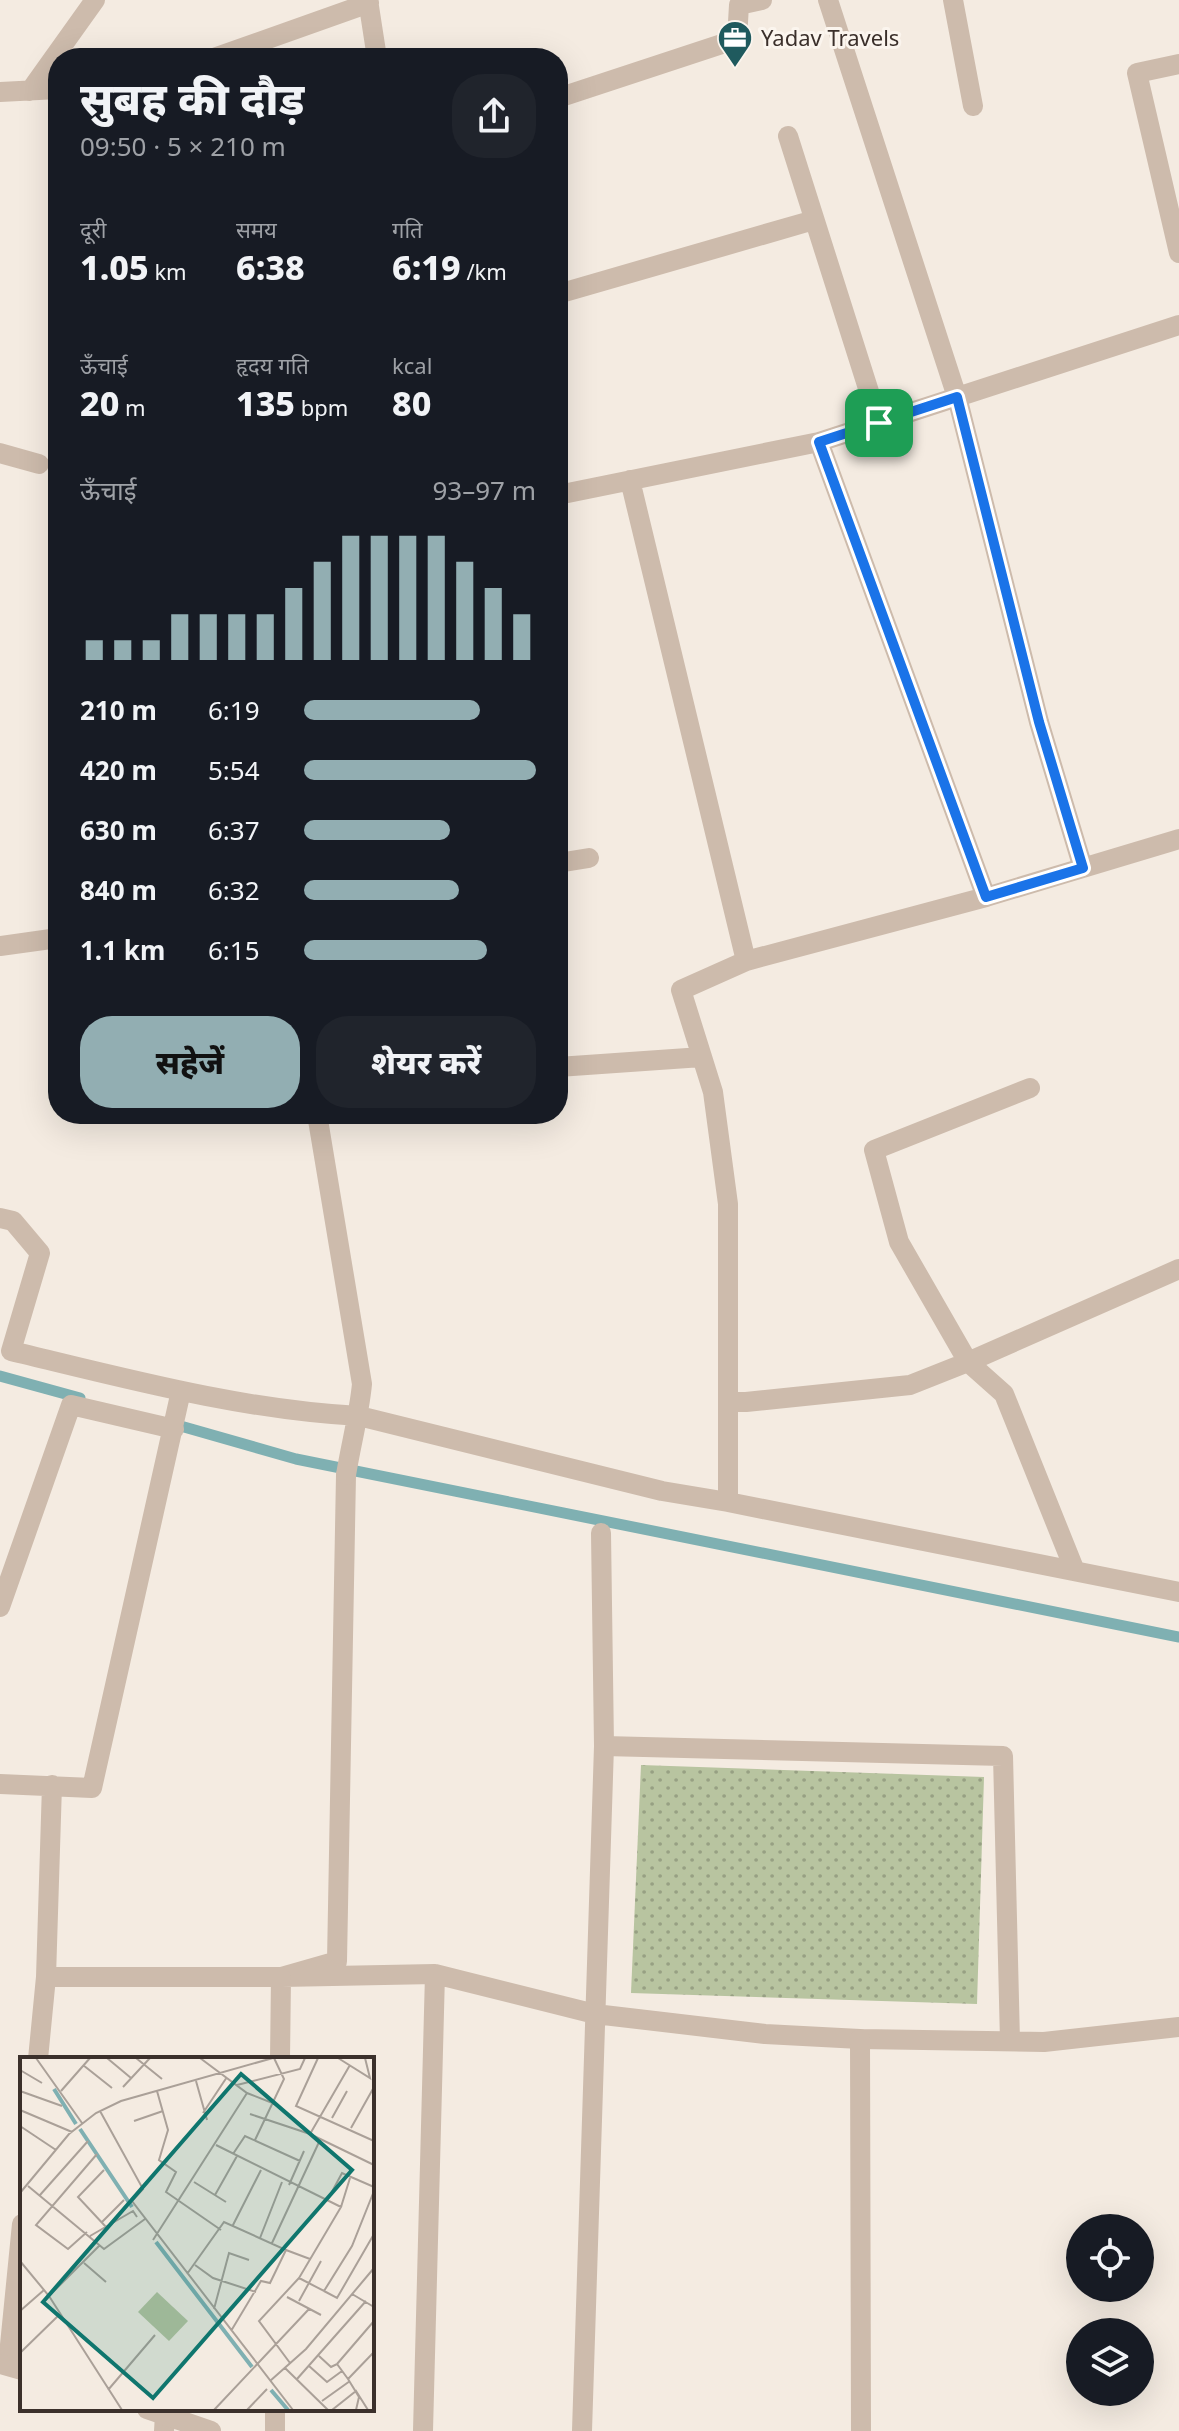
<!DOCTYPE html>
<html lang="hi">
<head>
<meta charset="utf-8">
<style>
	body { margin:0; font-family:"Noto Sans","Noto Sans Devanagari",sans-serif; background:#20242c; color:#f1f3f6; height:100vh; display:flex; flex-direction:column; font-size:30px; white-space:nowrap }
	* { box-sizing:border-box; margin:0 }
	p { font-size:26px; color:#9ea1a6 }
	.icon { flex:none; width:44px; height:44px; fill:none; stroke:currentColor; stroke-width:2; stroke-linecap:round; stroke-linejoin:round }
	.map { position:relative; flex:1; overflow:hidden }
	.details { position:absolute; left:48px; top:48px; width:520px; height:1076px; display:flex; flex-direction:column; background:#171b24; border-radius:32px; box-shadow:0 8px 32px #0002 }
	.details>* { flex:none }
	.buttons { position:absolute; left:1066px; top:2214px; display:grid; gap:16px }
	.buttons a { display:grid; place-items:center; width:88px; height:88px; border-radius:50%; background:#171b24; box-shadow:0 8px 32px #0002; font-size:40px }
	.pin { position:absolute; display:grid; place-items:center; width:68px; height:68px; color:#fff; margin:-34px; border-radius:16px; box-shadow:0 4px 12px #0006 }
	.round { display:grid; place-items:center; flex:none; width:84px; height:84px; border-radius:32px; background:#20242c }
	.head { display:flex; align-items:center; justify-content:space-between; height:136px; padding:0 32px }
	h1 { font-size:44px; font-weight:800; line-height:60px }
	.figures { display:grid; grid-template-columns:repeat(3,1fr); gap:12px; height:136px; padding:8px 32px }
	.figures div { display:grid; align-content:center }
	.figures b { font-size:34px; font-weight:800 }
	.figures small { font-size:22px; font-weight:400 }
	.figures p { font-size:22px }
	.chart { height:224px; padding:16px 32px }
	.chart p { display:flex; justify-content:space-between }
	.chart svg { width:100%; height:144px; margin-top:8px; stroke:#92aeb2; stroke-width:6 }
	.primary-button { display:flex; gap:16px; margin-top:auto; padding:16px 32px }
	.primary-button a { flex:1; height:92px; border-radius:32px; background:#92aeb2; color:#111; font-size:32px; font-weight:800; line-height:92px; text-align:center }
	.primary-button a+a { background:#20242c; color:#f1f3f6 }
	ul { padding:0 32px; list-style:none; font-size:26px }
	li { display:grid; grid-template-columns:128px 96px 1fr; align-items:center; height:60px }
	li i { height:20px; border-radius:10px; background:#92aeb2 }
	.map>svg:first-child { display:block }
</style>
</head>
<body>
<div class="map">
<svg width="1179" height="2431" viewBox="0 0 1179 2431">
	<defs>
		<pattern id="grass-dots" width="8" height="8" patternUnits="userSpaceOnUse" patternTransform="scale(2)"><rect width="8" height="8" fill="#b8c4a0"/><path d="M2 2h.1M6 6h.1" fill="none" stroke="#97a083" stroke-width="1.8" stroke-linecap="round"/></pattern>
	</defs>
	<rect width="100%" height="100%" fill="#f4ebe1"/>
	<!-- grass -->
	<path fill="url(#grass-dots)" d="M641,1765L984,1777L977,2004L631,1993Z"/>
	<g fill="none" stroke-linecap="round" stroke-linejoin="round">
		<!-- stream -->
		<path stroke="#7fb0b2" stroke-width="11" d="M0,1376L80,1398
			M170,1423L296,1459L1179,1637"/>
		<!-- service -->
		<path stroke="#cdbbac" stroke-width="20" d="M604,1746L1003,1756L1010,2041
			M281,1977L435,1974L595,2014L765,2034L860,2039L1044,2042L1179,2027
			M280,2059L281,1977L337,1961L346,1475
			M275,2431V2409
			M423,2431L435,1974
			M582,2431L604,1746L601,1533"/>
		<!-- minor -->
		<path stroke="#cdbbac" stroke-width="20" d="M368,0L377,58
			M828,0L957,397L1039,722L1083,868
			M953,0L973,106
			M214,58L369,3
			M1179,64L1137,73L1179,253
			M30,91L95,0
			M0,92L58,89
			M558,98L737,39L739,5L762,0
			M788,136L879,423
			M558,294L814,220
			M819,442L986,897
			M0,453L39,464
			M630,480L746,961
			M558,495L819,442L1179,325
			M558,863L589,858
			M0,946L58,938
			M558,1067L702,1057
			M1030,1088L874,1150L899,1242L968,1362L1004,1394L1075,1571
			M317,1114L362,1384C359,1415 351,1444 346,1475
			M0,1218L13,1221L40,1253L11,1351C124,1378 242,1410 359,1416L662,1491L728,1502L1179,1592
			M728,1402H746L910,1385L968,1362L1179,1269
			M728,1502V1204L713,1092L681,990L746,961L986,897L1179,839
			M0,1607L71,1405L174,1429
			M0,1784L92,1788L181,1391
			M46,1977H281
			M860,2039L861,2431
			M38,2059L46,1977L52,1785
			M8,2365L22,2224
			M164,2431L165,2415"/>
		<!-- tertiary -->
		<path stroke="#cdbbac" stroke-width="20" d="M0,2364L22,2370
			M147,2409L211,2431"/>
	</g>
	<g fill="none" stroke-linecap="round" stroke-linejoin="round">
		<defs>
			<path id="route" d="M957,397L1039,722L1083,868L986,897L819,442Z"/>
		</defs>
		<!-- route casing -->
		<use href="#route" stroke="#fff" stroke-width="16"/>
		<!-- route -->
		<use href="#route" stroke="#1a73e8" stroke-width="10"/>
	</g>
	<!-- icons -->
	<defs>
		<symbol id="office-pin" viewBox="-11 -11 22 30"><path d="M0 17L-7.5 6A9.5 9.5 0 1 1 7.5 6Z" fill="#1f5a5e" stroke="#fbf5ee"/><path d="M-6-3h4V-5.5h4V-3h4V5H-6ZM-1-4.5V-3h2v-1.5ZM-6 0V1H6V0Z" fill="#fff"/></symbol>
	</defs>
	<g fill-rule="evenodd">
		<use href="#office-pin" x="715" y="18" width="40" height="54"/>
	</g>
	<g text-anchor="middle" stroke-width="6" stroke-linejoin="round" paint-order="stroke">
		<!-- poi labels -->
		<g font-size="22" fill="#3b302b" stroke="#fbf5ee" text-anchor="start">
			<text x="761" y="46">Yadav Travels</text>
		</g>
	</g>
	<!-- overview -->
	<g transform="translate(20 2057)">
		<rect width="354" height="354" fill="#f4ebe1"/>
		<path d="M137,235L168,264L149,284L118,255Z" fill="#b8c4a0"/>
		<path fill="none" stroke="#7fb0b2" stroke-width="4" d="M34,32L56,67M60,72L112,150M136,185L232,310M251,333L268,353"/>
		<path fill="none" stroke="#aaa098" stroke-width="2" d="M16,1L62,66M87,1L111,21M116,1L142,22M180,1L227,36L255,47M298,1L276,49L354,84M318,1L350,21L345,1M63,8L92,31M0,13L22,26M176,24L187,63M217,28L280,12L285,1M103,30L130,1M0,34L42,49M41,34L70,1M137,34L148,73L139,103L156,115L146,135L201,173M0,53L52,75M80,54L123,132L112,144L273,353M183,56L207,20M230,57L290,77L354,108M312,61L327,34M114,64L143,54M0,69L36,93M331,71L354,30M290,77L330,8M235,83L264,22L254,1M196,88L321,150L279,221L304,234L332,189L354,134M213,97L225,79L280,104M84,113L58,140L86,170M174,125L206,145M269,128L284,94M8,129L84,192L125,162M0,136L49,77L76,56L101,44L253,1M20,138L68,84M195,138L217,99M307,144L322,116L354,130M321,150L330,121M82,165L104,143M213,168L241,113M67,175L48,192L16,168L77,97M70,179L113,154L117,160M240,181L262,125M133,183L227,36M252,186L300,83M266,193L290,202M0,204L29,239L102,353M64,206L86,225M175,208L193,221L236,235M167,217L204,165L266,193L250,226L241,224L211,274M304,234L317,241L354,177M332,237L354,250M29,239L80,188M267,240L301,258M279,244L301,204M194,252L209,196L229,203M0,254L24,233M0,296L40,257M299,299L311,310L317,307L328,322L339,340L336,353M270,306L239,264L279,221M317,307L354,264M289,309L307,325L322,314M265,311L308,353M277,322L346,244M328,322L354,295M250,324L286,292L354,211M88,333L135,278M302,344L330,324M194,353L289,252M227,353L247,332M312,353L336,334L348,353"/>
		<path fill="#0f766e" fill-opacity="0.15" stroke="#0f766e" stroke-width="4" d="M221,17L332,113L133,341L23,245Z"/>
		<rect width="354" height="354" fill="none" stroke="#3b302b" stroke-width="4"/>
	</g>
</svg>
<div class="buttons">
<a><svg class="icon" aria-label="locate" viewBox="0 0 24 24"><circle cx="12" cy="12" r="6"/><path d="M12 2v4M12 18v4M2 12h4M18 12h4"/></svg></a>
<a><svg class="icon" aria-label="layers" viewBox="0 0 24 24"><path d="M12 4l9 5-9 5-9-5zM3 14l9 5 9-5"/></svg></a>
</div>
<div class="pin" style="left:879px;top:423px;background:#1e9e55"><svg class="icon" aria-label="arrive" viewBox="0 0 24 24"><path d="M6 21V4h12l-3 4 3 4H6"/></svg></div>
<section class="details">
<div class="head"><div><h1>सुबह की दौड़</h1><p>09:50 · 5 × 210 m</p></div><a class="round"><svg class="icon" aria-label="share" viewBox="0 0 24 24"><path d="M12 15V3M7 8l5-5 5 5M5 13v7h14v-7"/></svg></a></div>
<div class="figures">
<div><p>दूरी</p><b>1.05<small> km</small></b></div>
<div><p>समय</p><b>6:38</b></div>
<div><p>गति</p><b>6:19<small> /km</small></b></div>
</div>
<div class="figures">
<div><p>ऊँचाई</p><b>20<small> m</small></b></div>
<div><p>हृदय गति</p><b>135<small> bpm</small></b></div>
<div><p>kcal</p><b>80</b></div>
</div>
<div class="chart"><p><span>ऊँचाई</span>93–97 m</p>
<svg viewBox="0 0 160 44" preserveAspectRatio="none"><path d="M5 44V38M15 44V38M25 44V38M35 44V30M45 44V30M55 44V30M65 44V30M75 44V22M85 44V14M95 44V6M105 44V6M115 44V6M125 44V6M135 44V14M145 44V22M155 44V30"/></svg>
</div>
<ul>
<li><b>210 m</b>6:19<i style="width:76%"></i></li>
<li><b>420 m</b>5:54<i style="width:100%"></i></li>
<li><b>630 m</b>6:37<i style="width:63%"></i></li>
<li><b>840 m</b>6:32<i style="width:67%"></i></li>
<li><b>1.1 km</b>6:15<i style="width:79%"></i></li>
</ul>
<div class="primary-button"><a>सहेजें</a><a>शेयर करें</a></div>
</section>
</div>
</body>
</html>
